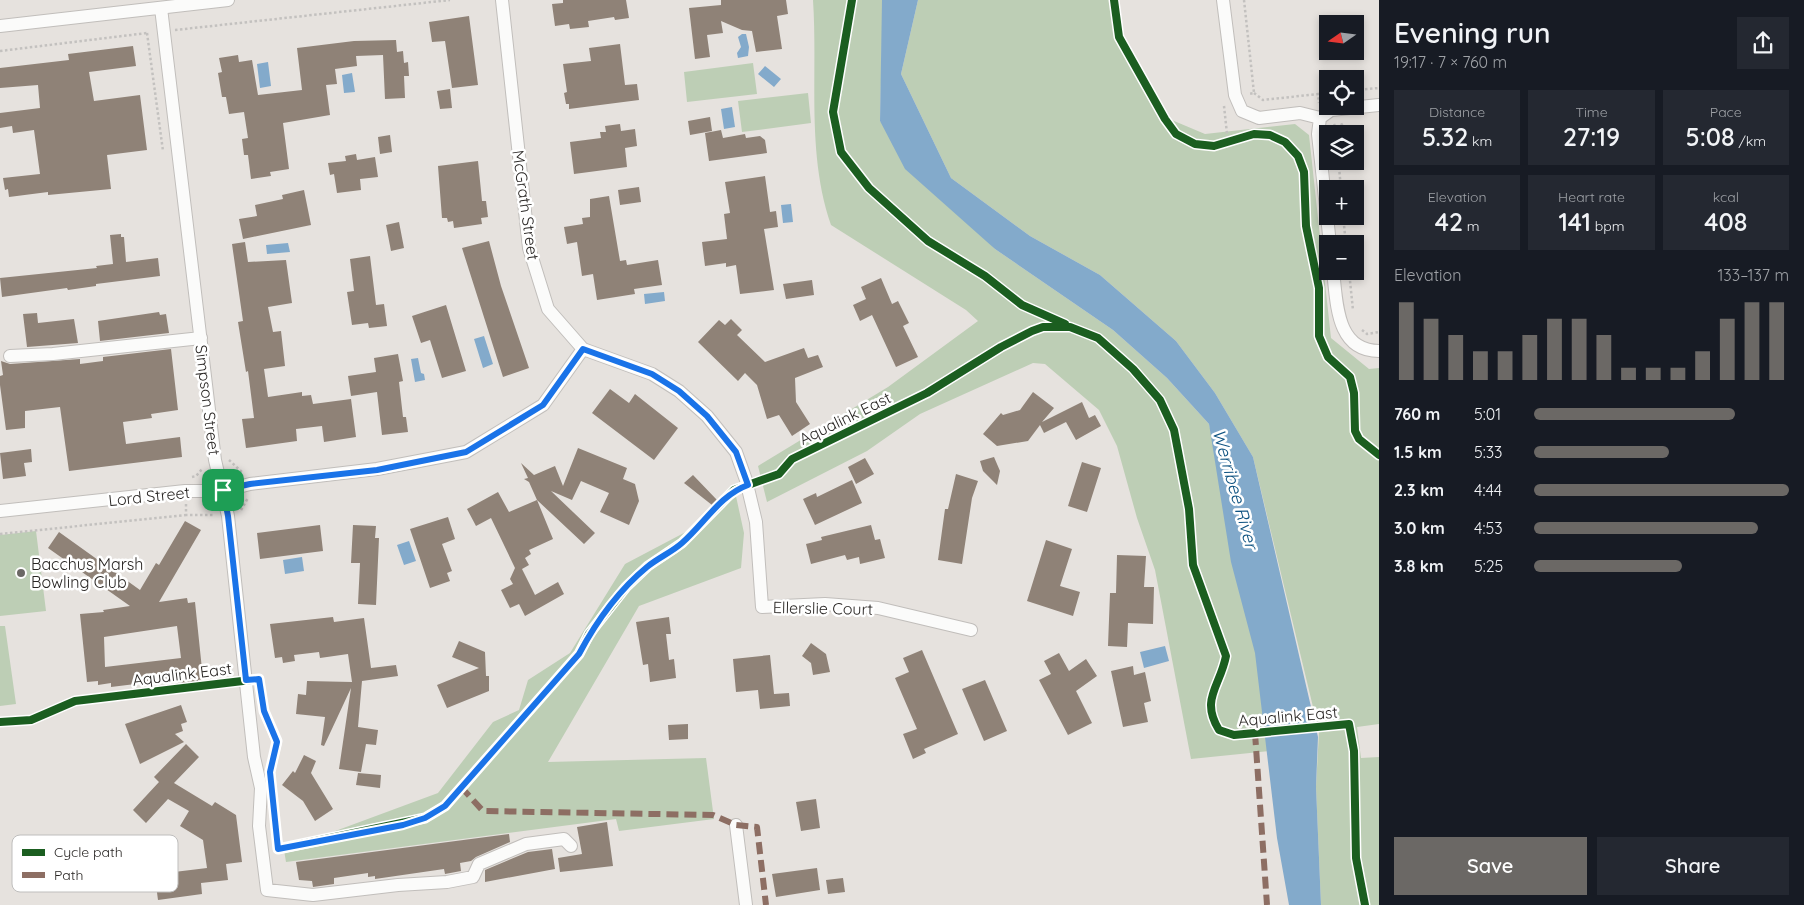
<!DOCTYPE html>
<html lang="en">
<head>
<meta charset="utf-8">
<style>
	body { margin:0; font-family:Quicksand,sans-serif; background:#242831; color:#f1f3f6; height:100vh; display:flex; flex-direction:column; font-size:19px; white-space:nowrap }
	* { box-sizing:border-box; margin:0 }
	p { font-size:16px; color:#9ea1a6 }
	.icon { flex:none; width:28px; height:28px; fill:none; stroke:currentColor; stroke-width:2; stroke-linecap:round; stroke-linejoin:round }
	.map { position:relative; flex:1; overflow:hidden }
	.sheet { display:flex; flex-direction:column; background:#171b24; width:425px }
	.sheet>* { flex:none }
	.needle { width:32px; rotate:256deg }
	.buttons { position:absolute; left:1319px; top:15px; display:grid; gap:10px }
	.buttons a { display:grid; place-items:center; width:45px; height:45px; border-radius:0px; background:#171b24; box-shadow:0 2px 8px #0003; font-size:25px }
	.pin { position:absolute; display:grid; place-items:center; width:42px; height:42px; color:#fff; margin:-21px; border-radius:10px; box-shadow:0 2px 8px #0006 }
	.round { display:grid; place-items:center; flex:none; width:52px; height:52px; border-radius:0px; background:#242831 }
	.summary { display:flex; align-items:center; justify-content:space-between; height:85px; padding:0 15px }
	h1 { font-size:28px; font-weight:600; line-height:38px }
	.figures { display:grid; grid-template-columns:repeat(3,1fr); gap:8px; height:85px; padding:5px 15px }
	.figures div { display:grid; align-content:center; border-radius:0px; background:#242831; text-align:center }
	.figures b { font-size:25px; font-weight:600 }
	.figures small { font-size:14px; font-weight:400 }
	.figures p { font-size:14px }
	.chart { height:140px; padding:10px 15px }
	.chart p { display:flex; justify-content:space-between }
	.chart svg { width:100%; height:90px; margin-top:5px; stroke:#6b6865; stroke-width:6 }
	.cta { display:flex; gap:10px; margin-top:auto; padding:10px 15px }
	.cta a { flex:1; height:58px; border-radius:0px; background:#6b6865; color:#fff; font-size:20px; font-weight:600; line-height:58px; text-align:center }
	.cta a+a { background:#242831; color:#f1f3f6 }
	ul { padding:0 15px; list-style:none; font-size:16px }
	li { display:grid; grid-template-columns:80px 60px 1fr; align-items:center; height:38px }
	li i { height:12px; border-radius:6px; background:#6b6865 }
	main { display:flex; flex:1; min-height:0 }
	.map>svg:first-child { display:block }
</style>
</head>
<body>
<main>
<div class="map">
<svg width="1379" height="905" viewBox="0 0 1379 905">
	<rect width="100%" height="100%" fill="#e6e2de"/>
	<!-- green -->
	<path fill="#bdceb5" d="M813,0H883L880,121L995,249L1113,330L1167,378L1209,424L1279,750L1191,759L1155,570L1137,518L1117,446L1099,410L1045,364L1033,363L920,414L867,451L767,502L758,466L888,387L978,321L966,310L831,225C806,153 818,75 813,0Z
		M918,0H1117L1121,36L1167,118L1205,134L1295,124L1309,135L1331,338L1369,369L1379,368V724L1357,727L1361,758L1379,757V905H1321L1316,787L1319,732L1253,457L1215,393L1176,341L1100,275L1030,236L951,178L901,74Z
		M753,63L757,94L687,102L684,72Z
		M808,93L811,123L742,132L738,101Z
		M734,487L744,533L741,568L639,606L548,762L706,758L714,819L619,831L616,819L286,862L284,850L438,793L493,722L519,710L528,680L570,653L625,564L699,525Z
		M36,531L46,611L0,616V535Z
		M0,626H5L16,704L0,706Z"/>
	<!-- water -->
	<path fill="#83aacb" d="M882,0H918L901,74L951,178L1030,236L1100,275L1176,341L1215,393L1253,457L1318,737L1316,787L1321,905H1289L1277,838L1255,653L1231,562L1209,424L1167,378L1113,330L995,249L905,169L880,121Z
		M742,34H746L749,47L748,56L738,58L737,53L741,47L738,37Z
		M268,62L271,86L260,88L257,64Z
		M765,66L781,79L774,87L758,74Z
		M352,73L355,92L344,93L342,75Z
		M732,107L735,127L724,129L721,109Z
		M791,204L793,222L783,223L781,205Z
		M288,243L290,252L267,254L266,245Z
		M664,292L665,301L645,304L644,294Z
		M484,336L493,364L483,368L474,339Z
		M418,358L421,373L424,374L425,380L415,382L411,359Z
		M409,541L416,561L404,565L397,545Z
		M302,557L304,571L285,574L283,560Z
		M1165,646L1169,661L1144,668L1140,652Z"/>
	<!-- building -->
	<path fill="#8f8277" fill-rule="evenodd" d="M563,0H626L629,18L615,20L614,17L588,21L589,27L570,29L569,24L555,26L552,4L563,3Z
		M721,0H786L788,14L777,16L782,49L756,52L752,31L742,30L721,21L723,33L707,35L710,57L695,59L689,8L721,5Z
		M469,16L478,85L452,88L445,41L432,42L429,22Z
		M396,40L397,52L403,51L404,63L408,62L409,76H404L405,98L385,99L383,55L356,56L357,66L335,69L337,84L326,85L330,115L283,123L289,169L270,172L271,176L251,179L248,155H244L242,139L248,138L244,112L229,114L226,97H222L218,73L222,72L219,58L238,55L239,62L252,60L258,95L302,90L297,48L354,41Z
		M620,44L625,85L637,84L639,100L569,109V104H566L564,93L567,92L563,64L591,61L589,48Z
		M133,46L136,66L89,72L94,101L140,95L147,150L107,155L111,189L48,195V192L9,197L8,189L5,190L3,178L40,174L34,130L13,133L12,126L0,128V113L40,108L38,85L0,88V68L69,60L68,54Z
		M450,89L452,108L440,109L437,91Z
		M710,117L712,131L690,135L688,121Z
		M620,124L621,131L635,129L637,146L625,148L627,167L574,174L570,142L601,138L600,132H606L605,126Z
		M721,130L723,138L745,134L746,138L760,136L765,140L767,153L709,161L705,133Z
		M390,135L392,152L380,154L378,137Z
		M356,154L357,160L375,157L378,177L360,179L361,190L337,193L334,174L330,175L328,163L346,161L345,156Z
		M478,161L482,201H486L488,217L481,218L482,224L454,228L453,221L448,222L447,218H442L438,166Z
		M765,176L770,212L776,211L778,227L764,229L774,290L740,294L736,265L726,267V263L705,266L702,242L727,239L724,214L730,213L725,182Z
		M639,187L641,202L620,205L618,190Z
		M304,190L311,225L243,239L239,219L257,216L255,205L283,199L282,195Z
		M609,196L620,261L626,260L627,265L658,260L662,285L634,289L635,294L597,300L593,274L582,276L577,242L567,244L564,227L583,224L582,218L590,217V199Z
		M399,222L404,248L391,251L386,225Z
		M121,234V237H124L126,262L158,258L160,276L96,284V286L68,290L67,288L2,297L0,278L97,268L96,266L113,264L110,235Z
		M489,241L501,286L529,368L503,377L462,248Z
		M245,242L248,262L286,260L292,303L268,307L273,332L281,331L285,366L264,369L268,397L302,392V396L311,395L313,404L351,399L356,437L324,442L322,426L296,429L297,441L246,448L242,419L254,418L248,371L246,372L238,322L243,321L232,244Z
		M370,256L376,305L384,304L387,326L369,328L368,323L352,325L347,292L354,291L350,259Z
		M881,278L892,304L898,301L909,323L903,326L918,357L896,367L872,315L860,321L853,305L866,299L861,287Z
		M812,280L814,295L786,299L783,284Z
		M446,305L466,371L442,378L430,340L421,343L412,316Z
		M159,312L160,315L166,314L169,333L100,341L98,321Z
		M37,313L38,323L74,319L78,343L27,347L23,314Z
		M731,319L742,330L737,335L765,362L804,348L808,358L818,355L823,367L795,378L796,402L810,424L792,436L779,415L767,419L757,385L745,373L738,381L698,342L719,320L725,325Z
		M171,349L178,410L151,414L152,418L123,422L126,444L180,437L182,457L69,471L60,407L25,411V428L6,430L0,385V376L3,375L1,361L10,364L80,359V364L103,361V357Z
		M398,354L403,381L399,382L403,417H406L408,432L382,435L377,392L351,396L348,376L376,372L374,358Z
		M610,389L629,403L635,394L678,428L654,460L592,413Z
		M1033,392L1054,408L1042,422L1082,402L1089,418L1095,415L1101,426L1076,440L1066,422L1044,433L1040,425L1028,441L997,446L983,434L1001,413L1003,415L1020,410Z
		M578,448L627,468L623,479L635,484L639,501L629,525L600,512L609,493L581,481L572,500L551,491L595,533L584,544L537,500L529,482L524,479L528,478L521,463L534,475L555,466L563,486Z
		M31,449L32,462L24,463L26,476L3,479L0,453Z
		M994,457L1000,471L997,485L983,471L980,461Z
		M865,458L874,474L856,484L848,467Z
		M1082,462L1101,468L1087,512L1068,506Z
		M956,474L978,481L972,498L962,564L938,560L945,509H948Z
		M693,475L717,500L712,505L684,483Z
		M852,480L862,503L815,525L803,499L816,493L817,497Z
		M498,492L509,512L537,500L553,539L529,550L531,554L525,558L529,565L522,569L535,595L558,582L564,594L525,616L519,604L510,608L501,590L513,584L510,579L515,568L491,518L476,526L467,509Z
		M448,517L455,539L442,544L452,571L447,573L450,581L430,588L410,529Z
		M185,521L201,530L159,602L187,598L188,603L195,602L203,679L198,680V684L177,686L176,679L111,687V683L98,685V681L87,682L80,614L104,612L103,610L130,606L48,548L59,532L140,590L156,563L159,565ZM177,626L181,658L105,667L104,637Z
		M320,525L323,551L260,559L257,533Z
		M353,525L376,526L375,538H379L376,605L358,604L360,563H351Z
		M871,525L875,540L880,539L885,558L860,564L859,557L847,560L845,555L811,564L806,544L822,540L821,537Z
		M1046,540L1072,549L1060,586L1080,592L1073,616L1027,601Z
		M1117,555L1146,556L1144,587H1154L1153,624L1128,623L1127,647L1108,646L1110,593H1116Z
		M333,617L334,622L364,618L371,668L396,665L398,676L362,681L358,727L378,730L376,745L366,744L361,772L339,769L351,688L324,746L321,745L325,717L296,714L298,694L306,695L307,681L352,682L348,654L320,658L319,652L294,655L295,661L283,663L282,657L275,658L270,624Z
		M669,617L671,634H666L669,660L674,659L676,678L650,682L648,664L643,665L636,622Z
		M459,641L485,652L486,676H489V691L447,708L437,685L479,668L452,657Z
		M811,643L826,654L830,672L813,675L811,663L802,656Z
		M922,650L958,734L924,749L926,753L913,759L903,734L917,729L895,678L909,672L903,658Z
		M1059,653L1069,671L1086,659L1097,676L1076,691L1092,723L1068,735L1039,680L1051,674L1044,661Z
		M770,655L774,694L789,693L790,706L760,709L758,690L736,692L733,659Z
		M1133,666L1134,675L1145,672L1151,701L1144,703L1148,722L1123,727L1111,671Z
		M985,680L1007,731L984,741L962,689Z
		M181,705L187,722L181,724L183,731L175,734L184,742L140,764L125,724Z
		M688,724V739L669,740L668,725Z
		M186,744L199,757L174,783L212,806L215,802L236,815L242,862L226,864L228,880L201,883L202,894L158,900L154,870L133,872L131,854L145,840L162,838L166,873L207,868L203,840L180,826L189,811L168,799L146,823L133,810L159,782L154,777Z
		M304,755L316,761L311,773L333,809L315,821L303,801L282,785L293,771L295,773Z
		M358,773L381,775L380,788L356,785Z
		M816,799L820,828L801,831L796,802Z
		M607,822L613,866L560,872L558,858L582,854L577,827Z
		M509,834L510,842L476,857L471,861L460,863L461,871L445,874L444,869L375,879V876L368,877V873L334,878V884L313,887L312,881L299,880L296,862Z
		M552,849L555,869L485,882V870L528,852Z
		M817,868L820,890L776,897L772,874Z
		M843,878L845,892L828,894L826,880Z"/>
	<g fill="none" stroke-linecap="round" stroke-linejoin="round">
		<defs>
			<path id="minor" d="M502,0L529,248L548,309L583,349L652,374L679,391L707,416L736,452L746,480L756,522L762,607L825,604L878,608L971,630
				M1223,0L1235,95L1242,111L1259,118L1300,113L1320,118L1331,110L1379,105
				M161,8L215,460L228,516L254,757L261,788L259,826L267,890L313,895L398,885L447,882L473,877L479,864L526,844L564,839L571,846
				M0,26L228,0
				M1320,118L1318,134L1330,244
				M1333,271C1337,303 1336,351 1379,351
				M10,356L53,354L201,338
				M0,511L185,491H223L250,484L377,469L466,452L543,405L583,349
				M736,825L746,905"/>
		</defs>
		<!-- minor casing -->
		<use href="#minor" stroke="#c1bebb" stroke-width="14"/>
		<!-- path -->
		<path stroke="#c3c1bf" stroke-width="2.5" stroke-dasharray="2.5 2.5" stroke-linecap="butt" d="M1244,0L1254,93L1249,94
			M175,30L450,0
			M147,33L163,151
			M0,51L147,33
			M1355,90L1379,88
			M1254,93L1263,100L1318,94L1319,103
			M1318,94L1328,93
			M1224,106L1228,143
			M1334,124L1336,128L1344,123
			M1338,161L1339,167
			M1334,168L1339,167L1341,189
			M1343,216L1346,244
			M1349,271L1353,310
			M1362,330L1367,334L1379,332
			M229,460L243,473
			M192,477L196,476L203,468
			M186,504V515H215
			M241,510L248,498
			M0,534L186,515"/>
		<!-- minor -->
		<use href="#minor" stroke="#fbfbfa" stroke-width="12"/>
		<!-- quiet -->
		<path stroke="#8d6e63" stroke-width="6" stroke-dasharray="12 6" stroke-linecap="butt" d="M1255,733L1267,905
			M461,787L483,811L713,815L736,825L757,827L766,905"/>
		<defs>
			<path id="cycleway" d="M852,0L833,112L841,152L869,188L928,241L985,276L1022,305L1065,324
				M1114,0L1119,37L1165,119L1176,134L1195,144L1214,146L1254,134L1270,135L1285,142L1298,156L1304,172L1306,226L1319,288V336L1328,357L1350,377L1354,393L1355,431L1359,439L1379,455
				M0,722L31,720L75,701L259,679L264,711L277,741L270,772L278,849L425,818L445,806L579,654L589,634L626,587L648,566L682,543L734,490L779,474L792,459L927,393L1001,347L1032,331L1043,327H1070L1098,338L1133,369L1160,400L1174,430L1189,509L1193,565L1226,656C1220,687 1200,699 1219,730L1234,735L1349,724L1354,751L1356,858L1365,905"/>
		</defs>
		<!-- cycleway casing -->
		<use href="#cycleway" stroke="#fff" stroke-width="11"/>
		<!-- cycleway -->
		<use href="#cycleway" stroke="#1b5e20" stroke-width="8"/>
	</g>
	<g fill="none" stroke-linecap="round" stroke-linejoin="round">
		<defs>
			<path id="route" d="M583,349L652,374L679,391L707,416L736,452L748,485C720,495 704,524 682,543C672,552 658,558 647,567C619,590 596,622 579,654L445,806L425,818L403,825L278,849L270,772L277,742L264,711L259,679L246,680L228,516L223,490L250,484L377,470L466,452L543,405Z"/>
		</defs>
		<!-- route casing -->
		<use href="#route" stroke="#fff" stroke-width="10"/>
		<!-- route -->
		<use href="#route" stroke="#1a73e8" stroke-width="6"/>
	</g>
	<!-- markers -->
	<circle fill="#6b6865" stroke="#fff" stroke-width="2" cx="21" cy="573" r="5"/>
	<g text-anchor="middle" stroke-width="5" stroke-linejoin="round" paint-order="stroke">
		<!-- street labels -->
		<g font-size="16" fill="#292624" stroke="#fff">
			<text transform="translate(526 205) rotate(82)" y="6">McGrath Street</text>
			<text transform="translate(208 400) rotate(83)" y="6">Simpson Street</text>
			<text transform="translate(845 418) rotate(-26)" y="6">Aqualink East</text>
			<text transform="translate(149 496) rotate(-6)" y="6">Lord Street</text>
			<text transform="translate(823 608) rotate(1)" y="6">Ellerslie Court</text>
			<text transform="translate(182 674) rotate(-7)" y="6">Aqualink East</text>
			<text transform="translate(1288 716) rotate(-5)" y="6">Aqualink East</text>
		</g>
		<!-- poi labels -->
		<g font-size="16" fill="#292624" stroke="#fff" text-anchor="start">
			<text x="31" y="570">Bacchus Marsh<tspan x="31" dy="18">Bowling Club</tspan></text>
		</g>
		<!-- water labels -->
		<g font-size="18" font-style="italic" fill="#0d5281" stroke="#fff">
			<text transform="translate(1235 489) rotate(74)" y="6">Werribee River</text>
		</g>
	</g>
	<!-- legend -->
	<rect x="12" y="835" width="166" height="57" rx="8" fill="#fff" stroke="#bfbebd" stroke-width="1"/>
	<rect x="22" y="849" width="23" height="7" fill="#1b5e20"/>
	<rect x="22" y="872" width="23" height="6" fill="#8d6e63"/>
	<g font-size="14" fill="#292624">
		<text x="54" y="857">Cycle path</text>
		<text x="54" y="880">Path</text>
	</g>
</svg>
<div class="buttons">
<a><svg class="needle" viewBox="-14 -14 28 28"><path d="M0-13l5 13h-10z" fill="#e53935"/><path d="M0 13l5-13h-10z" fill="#9ea1a6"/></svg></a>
<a><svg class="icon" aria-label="locate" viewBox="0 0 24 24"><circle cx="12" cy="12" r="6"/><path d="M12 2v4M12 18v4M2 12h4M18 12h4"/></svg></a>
<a><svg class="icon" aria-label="layers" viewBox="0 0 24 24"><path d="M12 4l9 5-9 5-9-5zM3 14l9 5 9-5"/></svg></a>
<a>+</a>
<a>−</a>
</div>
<div class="pin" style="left:223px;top:490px;background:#1e9e55"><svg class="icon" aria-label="arrive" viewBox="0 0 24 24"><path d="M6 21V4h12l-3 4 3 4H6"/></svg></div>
</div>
<section class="sheet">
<div class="summary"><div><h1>Evening run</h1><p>19:17 · 7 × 760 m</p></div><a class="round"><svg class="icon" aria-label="share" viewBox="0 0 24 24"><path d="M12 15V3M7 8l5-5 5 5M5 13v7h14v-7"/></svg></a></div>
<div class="figures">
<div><p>Distance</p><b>5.32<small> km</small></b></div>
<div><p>Time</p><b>27:19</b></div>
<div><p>Pace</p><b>5:08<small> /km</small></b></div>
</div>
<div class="figures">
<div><p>Elevation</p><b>42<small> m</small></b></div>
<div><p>Heart rate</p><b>141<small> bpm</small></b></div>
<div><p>kcal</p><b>408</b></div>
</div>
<div class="chart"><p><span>Elevation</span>133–137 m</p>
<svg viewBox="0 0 160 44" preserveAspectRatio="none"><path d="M5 44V6M15 44V14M25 44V22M35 44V30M45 44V30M55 44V22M65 44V14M75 44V14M85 44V22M95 44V38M105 44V38M115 44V38M125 44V30M135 44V14M145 44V6M155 44V6"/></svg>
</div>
<ul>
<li><b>760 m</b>5:01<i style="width:79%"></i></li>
<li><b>1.5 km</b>5:33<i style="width:53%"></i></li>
<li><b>2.3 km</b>4:44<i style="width:100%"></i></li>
<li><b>3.0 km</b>4:53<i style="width:88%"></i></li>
<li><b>3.8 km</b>5:25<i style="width:58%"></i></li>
</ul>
<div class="cta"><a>Save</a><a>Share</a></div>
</section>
</main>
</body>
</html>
